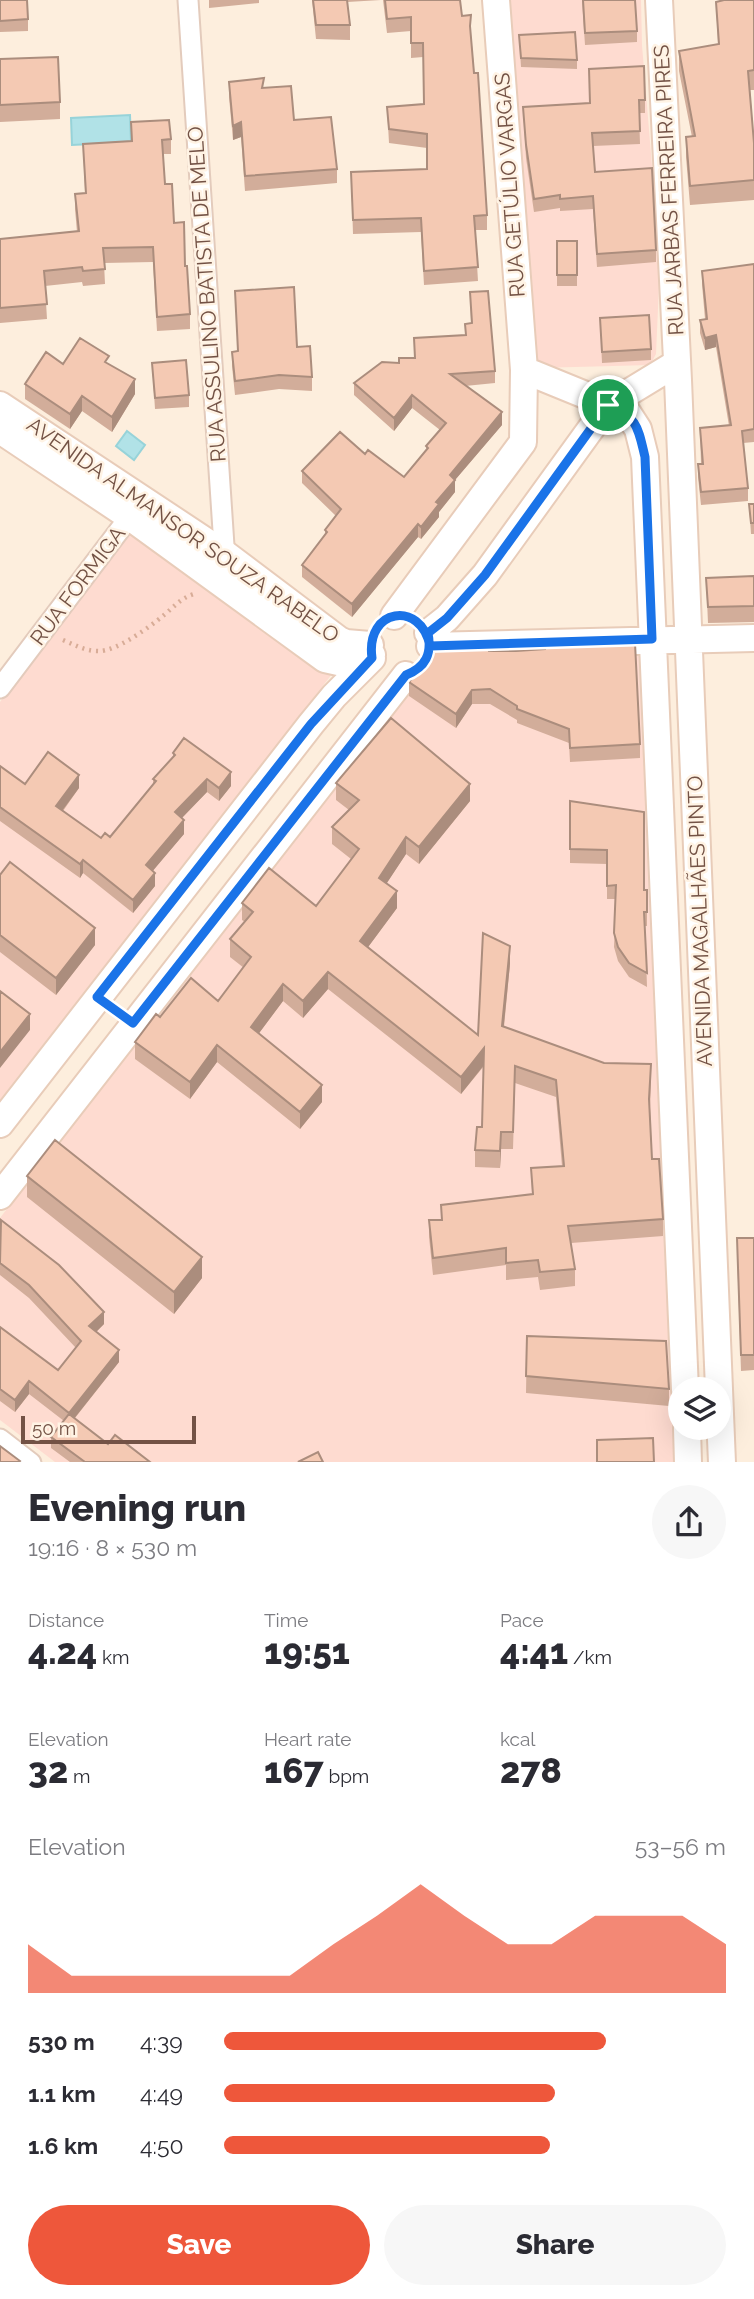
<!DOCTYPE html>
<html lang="en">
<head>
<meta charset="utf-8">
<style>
	body { margin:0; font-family:Raleway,sans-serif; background:#f7f7f7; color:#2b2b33; height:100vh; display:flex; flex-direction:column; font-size:26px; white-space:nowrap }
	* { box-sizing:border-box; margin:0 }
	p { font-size:23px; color:#7c7c81 }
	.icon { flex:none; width:38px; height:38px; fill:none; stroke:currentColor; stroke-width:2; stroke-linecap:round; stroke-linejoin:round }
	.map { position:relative; height:1462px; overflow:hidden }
	.drawer { display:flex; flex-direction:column; background:#fff; flex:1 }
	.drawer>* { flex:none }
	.tools { position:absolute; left:668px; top:1377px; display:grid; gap:14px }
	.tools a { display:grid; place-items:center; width:63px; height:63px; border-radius:50%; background:#fff; box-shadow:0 7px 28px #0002; font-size:35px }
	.scale { position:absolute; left:21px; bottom:18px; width:175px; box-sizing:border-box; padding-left:7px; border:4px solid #735245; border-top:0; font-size:19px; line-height:24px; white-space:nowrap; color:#735245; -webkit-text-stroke:5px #fff3e4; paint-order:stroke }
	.pin { position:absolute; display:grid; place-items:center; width:60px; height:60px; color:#fff; margin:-30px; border:4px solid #fff; border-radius:50%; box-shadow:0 2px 7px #0007 }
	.round { display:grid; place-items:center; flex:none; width:74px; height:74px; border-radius:37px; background:#f7f7f7 }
	.head { display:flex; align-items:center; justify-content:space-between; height:119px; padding:0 28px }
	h1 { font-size:38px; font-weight:800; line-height:52px }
	.metrics { display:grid; grid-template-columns:repeat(3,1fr); gap:10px; height:119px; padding:7px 28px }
	.metrics div { display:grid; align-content:center }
	.metrics b { font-size:35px; font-weight:800 }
	.metrics small { font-size:19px; font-weight:400 }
	.metrics p { font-size:19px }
	.chart { height:196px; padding:14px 28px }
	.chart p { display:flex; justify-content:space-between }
	.chart svg { width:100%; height:126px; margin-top:7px; fill:#ee573b; opacity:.7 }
	.cta { display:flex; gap:14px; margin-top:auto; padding:14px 28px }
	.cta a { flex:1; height:80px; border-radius:42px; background:#ee573b; color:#fff; font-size:28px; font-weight:800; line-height:80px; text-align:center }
	.cta a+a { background:#f7f7f7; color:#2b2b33 }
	ul { padding:0 28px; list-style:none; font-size:23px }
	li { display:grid; grid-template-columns:112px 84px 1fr; align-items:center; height:52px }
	li i { height:18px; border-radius:9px; background:#ee573b }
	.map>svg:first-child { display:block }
</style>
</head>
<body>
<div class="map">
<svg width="754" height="1463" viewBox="0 0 754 1463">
	<rect width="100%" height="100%" fill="#fdeedd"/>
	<!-- commercial -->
	<path fill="#fedbd0" d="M509,0H641L642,45L660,263L656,354L650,365L538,368Z
		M136,525L332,674L0,1105V702Z
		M640,648L676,1462H55L0,1420V1218L429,653Z"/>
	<!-- water -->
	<path fill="#b1e2e7" stroke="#97d3d9" stroke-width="2" d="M130,115L131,142L72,145L71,118Z
		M127,431L145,445L134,460L116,446Z"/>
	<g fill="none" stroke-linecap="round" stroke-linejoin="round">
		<defs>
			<path id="street" d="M188,0L225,561
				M0,688L137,507
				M0,1439L31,1463"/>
			<path id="secondary" d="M659,0L678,380L722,1463
				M524,370L627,412L638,429L645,457L685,1390
				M0,405L225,554L339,640L346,643L370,645
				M0,430L130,517L325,659L343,663L372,655
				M394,616L523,442L524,370L496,0
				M428,633L447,618L485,575L608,405L677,363
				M430,646L754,638
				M0,1124L311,724L334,696L372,658
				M0,1196L406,675
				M687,1428L688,1463"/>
		</defs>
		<!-- street casing -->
		<use href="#street" stroke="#e3cbbc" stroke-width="23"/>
		<!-- secondary casing -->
		<use href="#secondary" stroke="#e8ccb9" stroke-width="30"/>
		<!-- path -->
		<path stroke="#d8ac97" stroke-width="4.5" stroke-dasharray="2 5" stroke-linecap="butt" d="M63,640C75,645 85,651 98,651C116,652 151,626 164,615C175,606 181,598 194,594"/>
		<!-- street -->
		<use href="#street" stroke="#fff" stroke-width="19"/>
		<!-- secondary -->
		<use href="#secondary" stroke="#fff" stroke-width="26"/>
	</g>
	<!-- wall -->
	<path fill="#d2ad9a" d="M0,0L28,19V31L0,32Z
		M209,0H259V3L209,8Z
		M312,0H381L347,2L350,25V40L316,39Z
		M383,0H460L462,16L471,34L487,215V230H475L478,281L424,285L421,232L353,234L351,172L427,169V148L389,143L387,107L424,104L423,57L411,58V31L387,33Z
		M582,0L637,31V42L585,45Z
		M754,0V90H750L754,143V200L690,205L686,157V137H692L679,71V51L718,44L716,2Z
		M519,35L577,60V69L521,67Z
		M0,59L60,102V119L0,122Z
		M589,69L645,100V113H639L640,144L593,146L595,172L656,250V262L597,267L593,209L560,211V208L534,212L526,158L523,107L590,103Z
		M229,82L264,88L337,169V183L245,191L241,137L233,140L229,97Z
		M131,122L171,139V154H163L165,184L185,266L190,314V329L157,331L153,262L104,263L105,284L83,286L82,282L45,286L47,319L0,323V239L77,232L75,209V194H85L83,144L131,141Z
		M557,241H577V286H557Z
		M754,264V442L743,443L748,488V501L701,505L698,477V464H701L700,428L729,426L716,347L705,350L700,333V320L705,319L702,284V271Z
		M235,291L297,347L312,377V391L279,389L235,395L232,366V352L238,351Z
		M470,292L495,371V383L465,386L502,425L455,480V492L439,512V517L421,539L418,537L352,617L302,577V565L325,535V530L336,516L302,483V471L365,454L404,477L426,451V446L440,430L412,408L394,431L354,395V383L414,358V338L465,335V324L471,323Z
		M600,318L651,349V360L602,363Z
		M152,363L189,395V407L155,409Z
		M63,364H109L135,394L112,432L82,411L70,429L25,399V384Z
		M749,504H754V534H751Z
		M754,576V622L708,623L706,578Z
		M489,651L640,744V758L570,762L569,743L517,723V720L490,704H472L456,728L409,696V682Z
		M173,753L231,786L219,801L207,792L182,818L184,834L152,871L155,886L133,913L83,873L80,878L0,821V766L25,784L79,788L63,811L101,838L110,837L153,785V779L173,758Z
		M336,783L470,801L419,864L406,854L386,884L397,908L368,947L478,1035L510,964L504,1027L651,1082L650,1108L652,1159L663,1219V1236L571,1243L575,1269V1286L540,1290L538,1277L506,1280V1265L433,1275L429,1237V1220H441V1205L532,1194L531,1168L562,1166L556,1097L515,1083L513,1149H501L500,1168L475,1167V1150L482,1127L484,1066L461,1094L328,989L303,1018L283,1001L259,1033L322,1102L300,1129L217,1062L190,1099L135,1059V1042L160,1017L218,1001L244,968L230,957V939L245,922L242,920V903L316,906L351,859L332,844V827L349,810L336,800Z
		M570,801L644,890H647V926H645L647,987L629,977L618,961L614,947L616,899H607V864L570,863Z
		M0,875L95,945L56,995L0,952Z
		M27,1176L202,1278L174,1314L27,1197Z
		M0,1221L104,1324L96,1332L119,1362L75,1418L108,1444L150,1462H70L51,1448V1437L64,1421L29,1394L15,1412L0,1401V1327L58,1370L76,1348L29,1298L0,1275Z
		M754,1238V1370L741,1371L737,1253Z
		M527,1336L669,1389V1406L526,1393Z"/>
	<!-- shaded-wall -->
	<path fill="#ab8d7d" d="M241,122V137L233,140V126Z
		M716,335V347L705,350V338Z
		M135,379V394L112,432V417Z
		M412,395V408L394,431V418Z
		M82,396V411L70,429V414Z
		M502,412V425L455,480V492L439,512V517L421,539V527L436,502L450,475Z
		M418,524V537L352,617V604Z
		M472,690V704L456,728V714Z
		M231,772V786L219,801V788Z
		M79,775V788L56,819V806Z
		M207,779V792L175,825V812Z
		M470,784V801L419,864V847Z
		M184,820V834L146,879V865Z
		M406,837V854L379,895V878Z
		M83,860V873L80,878V864Z
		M155,873V886L133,913V900Z
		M397,891V908L360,958V941Z
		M95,928V945L56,995V978Z
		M510,946V964L502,1043V1026Z
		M328,972V989L303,1018V1001Z
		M283,984V1001L251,1044V1027Z
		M30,1014V1030L0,1068V1052Z
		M217,1045V1062L190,1099V1082Z
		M484,1048V1065L461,1094V1077Z
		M322,1085V1102L300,1129V1112Z
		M501,1132V1149L500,1168V1151Z
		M202,1257V1278L174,1314V1292Z
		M104,1312V1324L89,1339V1326Z
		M119,1350V1362L69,1425V1413Z
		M29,1381V1394L15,1412V1400Z"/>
	<!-- building -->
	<path fill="#f4c9b3" stroke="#ab8d7d" stroke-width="2" d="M0,0H27L28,19L0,21Z
		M313,0H347L350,25H316Z
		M385,0H460L462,16L471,15L470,26L474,73H478L487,215L474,216L478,267L424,271L421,218L353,220L351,172L427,169V134L389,129L387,107L424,104L423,43H411V17L387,19Z
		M583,0H635L637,31L585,33Z
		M724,0H754V70L748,71L754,143V180L690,186L686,137L695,136L679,51L719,44L716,2Z
		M575,32L577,60L521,58L519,35Z
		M58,57L60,102L0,105V59Z
		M644,66L645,100H639L640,131L592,133L595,172L652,168L656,250L597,254L593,196L560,199V195L534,199L526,145L523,107L590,103L589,69Z
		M264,78L262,88L291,86L294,120L331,117L337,169L245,176L241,122L233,126L229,82Z
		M169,120L171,139L162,140L165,184H172L174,223L184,222L185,266H187L190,314L157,317L153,247L103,248L105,269L83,271L82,267L44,271L47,304L0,308V239L79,231L75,194L86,193L83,144L132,141L131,122Z
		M557,241H577V275H557Z
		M754,264V429L742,431L748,488L701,492L698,464H703L700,428L731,425L716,335L705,338L700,320L707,319L702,271Z
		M294,287L297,347L310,346L312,377L279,375L235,381L232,352L238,351L235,291Z
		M488,291L495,371L450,374L502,412L450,475L455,480L436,502L439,504L421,527L418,524L352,604L302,565L327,532L325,530L341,509L302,471L340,432L365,454L368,450L404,477L428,448L426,446L446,423L412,395L394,418L354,383L382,362L399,363V358H415L414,338L466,335L465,324L472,323L470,292Z
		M649,315L651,349L602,352L600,318Z
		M80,338L109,356L105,362L135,379L112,417L82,396L70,414L25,384L46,352L63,364Z
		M186,360L189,395L155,398L152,363Z
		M749,504H754V523H751Z
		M754,576V606L708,607L706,578Z
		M635,643L640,744L570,748L569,729L517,709V706L490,689L472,690L456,714L409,682L419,670L421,660L430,648L489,646V651H516L545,649V646Z
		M391,718L470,784L419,847L406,837L379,878L397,891L360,941L478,1035L483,933L510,946L502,1026L604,1063L651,1064L649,1099L652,1159H659L663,1219L568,1226L575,1269L540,1272L538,1260L506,1263V1248L433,1258L429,1220H442L441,1205L533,1194L531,1168L564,1166L556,1080L515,1066L513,1132H501L500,1151L475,1150L477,1127H482L484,1048L461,1077L328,972L303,1001L283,984L251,1027L322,1085L300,1112L217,1045L190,1082L135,1042L156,1014L160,1017L191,978L218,1001L251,957L230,939L253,912L242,903L269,868L316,906L359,849L332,827L359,800L336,783Z
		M184,738L231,772L219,788L207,779L175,812L184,820L146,865L155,873L133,900L83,860L80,864L0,807V766L25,784L48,752L79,775L56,806L101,838L105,833L110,837L156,781L153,779L175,755L173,753Z
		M570,801L644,812V890H647V912H644L647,973L629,963L618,947L614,933L616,885L607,886V850L570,849Z
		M10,862L95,928L56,978L0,935V875Z
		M0,991L30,1014L0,1052Z
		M55,1140L202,1257L174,1292L27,1176Z
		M1,1220L59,1265L104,1312L89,1326L119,1350L69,1413L29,1381L15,1400L0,1389V1327L58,1370L81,1341L29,1285L0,1263Z
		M737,1238H754V1355H741Z
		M527,1336L666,1341L669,1389L526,1376Z
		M69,1414L108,1444L115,1435L150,1462H85L51,1437Z
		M653,1438L654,1462H597V1440Z
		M0,1446L20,1461L19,1462H0Z
		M318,1452L323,1462H298Z"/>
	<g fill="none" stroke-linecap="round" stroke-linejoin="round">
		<defs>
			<path id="route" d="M608,405L485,575L447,618L428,633C432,654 426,667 406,675L133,1023L97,997L311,724L372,658C365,608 421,600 430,646L652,639L645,457C638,428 638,417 608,405"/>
		</defs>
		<!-- route casing -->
		<use href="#route" stroke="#fff" stroke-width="14"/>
		<!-- route -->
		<use href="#route" stroke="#1a73e8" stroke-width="9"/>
	</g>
	<g text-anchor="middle" stroke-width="5" stroke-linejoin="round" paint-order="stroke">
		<!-- street labels -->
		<g font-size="21" fill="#735245" stroke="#fff3e4">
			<text transform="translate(510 185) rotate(-94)" y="7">RUA GETÚLIO VARGAS</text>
			<text transform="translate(669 190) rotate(-93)" y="7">RUA JARBAS FERREIRA PIRES</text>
			<text transform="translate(207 294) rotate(-94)" y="7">RUA ASSULINO BATISTA DE MELO</text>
			<text transform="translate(183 530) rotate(35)" y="7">AVENIDA ALMANSOR SOUZA RABELO</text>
			<text transform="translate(78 586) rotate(-53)" y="7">RUA FORMIGA</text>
			<text transform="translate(700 921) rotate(-92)" y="7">AVENIDA MAGALHÃES PINTO</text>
		</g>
	</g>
</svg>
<div class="tools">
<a><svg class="icon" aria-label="layers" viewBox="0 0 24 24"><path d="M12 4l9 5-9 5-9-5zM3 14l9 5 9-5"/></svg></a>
</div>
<div class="scale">50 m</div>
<div class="pin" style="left:608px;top:405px;background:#1e9e55"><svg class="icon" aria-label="arrive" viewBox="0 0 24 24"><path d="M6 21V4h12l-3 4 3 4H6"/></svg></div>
</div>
<section class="drawer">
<div class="head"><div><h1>Evening run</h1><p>19:16 · 8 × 530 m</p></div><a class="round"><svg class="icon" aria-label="share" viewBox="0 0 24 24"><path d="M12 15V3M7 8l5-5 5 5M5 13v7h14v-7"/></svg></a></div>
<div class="metrics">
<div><p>Distance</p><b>4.24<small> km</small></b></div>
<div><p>Time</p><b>19:51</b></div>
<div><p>Pace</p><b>4:41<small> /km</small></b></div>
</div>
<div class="metrics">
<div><p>Elevation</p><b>32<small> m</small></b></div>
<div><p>Heart rate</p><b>167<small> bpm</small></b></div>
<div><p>kcal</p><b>278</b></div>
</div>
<div class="chart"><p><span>Elevation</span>53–56 m</p>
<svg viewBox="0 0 160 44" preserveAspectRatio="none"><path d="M0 44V27L10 38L20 38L30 38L40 38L50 38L60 38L70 27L80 17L90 6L100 17L110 27L120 27L130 17L140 17L150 17L160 27V44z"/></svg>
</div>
<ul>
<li><b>530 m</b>4:39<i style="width:76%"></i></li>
<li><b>1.1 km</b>4:49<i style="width:66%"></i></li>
<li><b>1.6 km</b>4:50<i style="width:65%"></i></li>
</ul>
<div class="cta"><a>Save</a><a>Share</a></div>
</section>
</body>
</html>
